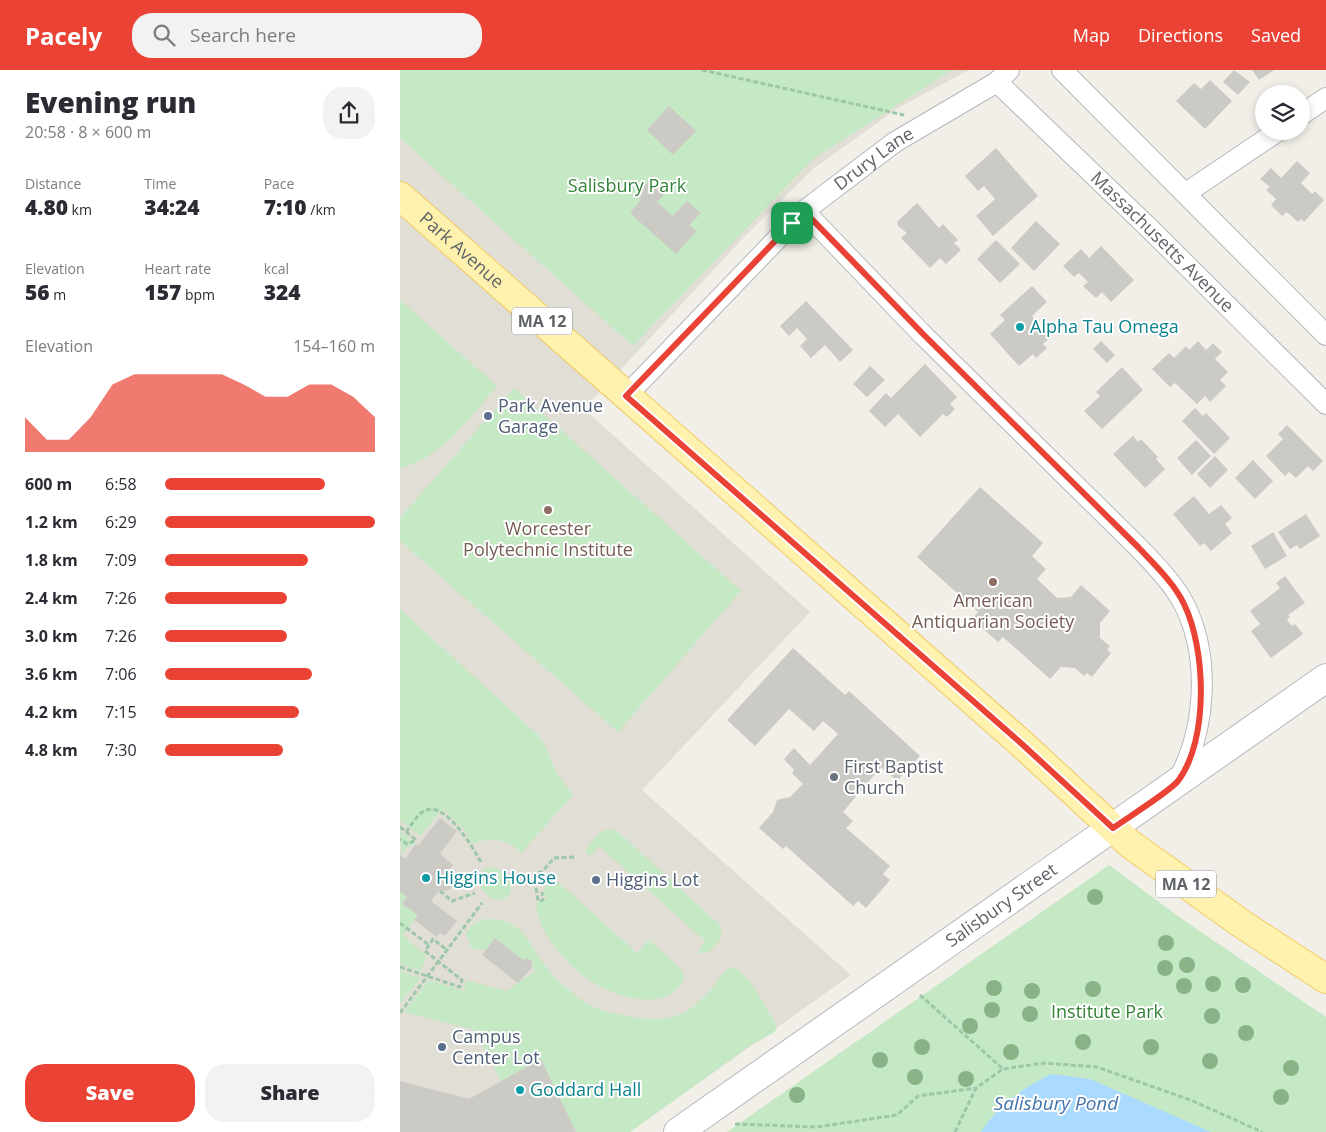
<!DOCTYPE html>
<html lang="en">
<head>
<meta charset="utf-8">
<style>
	body { margin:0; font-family:"Open Sans",sans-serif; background:#f2f2f3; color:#2b2b33; height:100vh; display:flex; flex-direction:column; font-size:19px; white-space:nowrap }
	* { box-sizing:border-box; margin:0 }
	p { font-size:16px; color:#7c7c81 }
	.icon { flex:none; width:28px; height:28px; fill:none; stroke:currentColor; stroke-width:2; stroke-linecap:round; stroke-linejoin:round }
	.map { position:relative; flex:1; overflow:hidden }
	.sheet { display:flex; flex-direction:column; background:#fff; width:400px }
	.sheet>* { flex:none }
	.controls { position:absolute; left:855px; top:15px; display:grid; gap:10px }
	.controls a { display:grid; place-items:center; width:55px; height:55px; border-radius:50%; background:#fff; box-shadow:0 2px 8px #0003; font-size:25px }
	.pin { position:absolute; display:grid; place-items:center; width:42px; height:42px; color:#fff; margin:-21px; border-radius:10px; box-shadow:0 2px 8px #0006 }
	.round { display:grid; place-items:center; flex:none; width:52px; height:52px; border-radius:20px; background:#f2f2f3 }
	.headline { display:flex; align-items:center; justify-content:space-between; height:85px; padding:0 25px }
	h1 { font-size:28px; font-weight:800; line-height:38px }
	.stats { display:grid; grid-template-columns:repeat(3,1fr); gap:8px; height:85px; padding:5px 25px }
	.stats div { display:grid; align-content:center }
	.stats b { font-size:21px; font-weight:800 }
	.stats small { font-size:14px; font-weight:400 }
	.stats p { font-size:14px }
	.chart { height:140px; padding:10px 25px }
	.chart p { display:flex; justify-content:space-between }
	.chart svg { width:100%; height:90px; margin-top:5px; fill:#ea4335; opacity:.7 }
	.button { display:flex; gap:10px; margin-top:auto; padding:10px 25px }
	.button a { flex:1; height:58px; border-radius:20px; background:#ea4335; color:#fff; font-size:20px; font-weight:800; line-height:58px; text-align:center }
	.button a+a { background:#f2f2f3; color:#2b2b33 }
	ul { padding:0 25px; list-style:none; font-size:16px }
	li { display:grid; grid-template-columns:80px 60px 1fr; align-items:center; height:38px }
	li i { height:12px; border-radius:6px; background:#ea4335 }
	header { display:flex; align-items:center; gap:30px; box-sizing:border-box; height:70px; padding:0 25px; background:#ea4335; color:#fff }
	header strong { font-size:24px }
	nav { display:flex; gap:28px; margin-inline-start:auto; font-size:18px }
	.search { width:350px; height:45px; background:#f2f2f3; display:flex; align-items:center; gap:12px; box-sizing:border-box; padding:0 18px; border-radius:20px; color:#7c7c81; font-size:19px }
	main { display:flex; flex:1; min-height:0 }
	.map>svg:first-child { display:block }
</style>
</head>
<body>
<header>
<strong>Pacely</strong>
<div class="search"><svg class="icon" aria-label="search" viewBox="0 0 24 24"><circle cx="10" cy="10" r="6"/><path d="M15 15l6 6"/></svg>Search here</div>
<nav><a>Map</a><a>Directions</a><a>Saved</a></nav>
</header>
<main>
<section class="sheet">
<div class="headline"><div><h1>Evening run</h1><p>20:58 · 8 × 600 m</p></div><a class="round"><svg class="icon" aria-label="share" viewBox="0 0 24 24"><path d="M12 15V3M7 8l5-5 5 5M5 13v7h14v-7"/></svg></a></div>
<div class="stats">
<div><p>Distance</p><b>4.80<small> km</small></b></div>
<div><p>Time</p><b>34:24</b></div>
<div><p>Pace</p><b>7:10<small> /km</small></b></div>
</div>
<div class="stats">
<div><p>Elevation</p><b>56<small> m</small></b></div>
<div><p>Heart rate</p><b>157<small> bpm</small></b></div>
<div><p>kcal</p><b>324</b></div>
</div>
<div class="chart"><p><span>Elevation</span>154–160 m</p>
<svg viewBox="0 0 160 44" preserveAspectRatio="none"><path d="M0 44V27L10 38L20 38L30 27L40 11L50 6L60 6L70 6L80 6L90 6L100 11L110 17L120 17L130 11L140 11L150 17L160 27V44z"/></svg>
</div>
<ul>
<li><b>600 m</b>6:58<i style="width:76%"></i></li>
<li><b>1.2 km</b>6:29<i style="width:100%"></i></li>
<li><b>1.8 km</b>7:09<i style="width:68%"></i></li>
<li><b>2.4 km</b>7:26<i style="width:58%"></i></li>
<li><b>3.0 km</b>7:26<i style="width:58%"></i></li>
<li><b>3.6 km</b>7:06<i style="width:70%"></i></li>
<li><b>4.2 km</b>7:15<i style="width:64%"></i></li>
<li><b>4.8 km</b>7:30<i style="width:56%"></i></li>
</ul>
<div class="button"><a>Save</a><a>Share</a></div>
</section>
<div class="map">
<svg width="926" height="1062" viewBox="0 0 926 1062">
	<rect width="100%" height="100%" fill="#f1efe8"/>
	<!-- education -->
	<path fill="#e1ded6" d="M0,0H569L498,38L413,99L344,167L184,339L410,542L242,720L451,905L230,1062H0Z"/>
	<!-- green -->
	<path fill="#c5e8c5" d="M0,0H552L413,89L233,276L0,68Z
		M0,230L97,316C70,347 42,388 0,398Z
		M114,318L341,521L218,662L0,471V448Z
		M0,539L137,664L144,673L157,704L173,725L121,783C107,769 90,766 72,774L64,759L44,740L39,743L20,766L0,750Z
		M210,759L217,761L320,855C325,867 317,875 308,882L297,884L305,871L199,776L191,785L186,784V779L200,762Z
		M0,761L16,774L7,777L2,784Z
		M709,795L782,849L926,947V1062H327Z
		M92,797C115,802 120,838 90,828L80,817L81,803L87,798Z
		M147,802L237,883L249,870L283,901L284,908C268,948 206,924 182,905C161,888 138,861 136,833L146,829L143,820L147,815L143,810Z
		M0,822L7,827L2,834L18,845L3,865L27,887L20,901L0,894Z
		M85,849C121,847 126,870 144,894C154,908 169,921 183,931C196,941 217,944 233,947C248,950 271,950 285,942C293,937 305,927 311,920C318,911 321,902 331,897C347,899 365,937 374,951L377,959L373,963L351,975L230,1062H176L141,989L101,1011L74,960L4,942L29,910L64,921L66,910L106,921L134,902L132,891L128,888L123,890L87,879L75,880L70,875L66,863C71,855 76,852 85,849Z
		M0,901L21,908L1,932H0Z"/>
	<!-- water -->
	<path fill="#aadaff" d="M651,1004L690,1009L811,1062H581C601,1033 620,1020 651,1004Z"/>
	<!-- building -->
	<path fill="#cccac5" d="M834,0L850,12L838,25L823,12Z
		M852,0H874L859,10Z
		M810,10L832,31L805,59L776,31L794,13L801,19Z
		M269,36L296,61L273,85L247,60Z
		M596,78L638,126L593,166L576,146L595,129L584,116L578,121L565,106Z
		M897,91L910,103L901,113L912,124L915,121L924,130L904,152L901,149L898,152L887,142L882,146L871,135L876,129L866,120L870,117L860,109L871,98L881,108Z
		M250,109L266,122L257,132L273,146L287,131L301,143L289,155L297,161L276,184L230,143L241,130L236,125Z
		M517,133L539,158L543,154L558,170L554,173L561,180L546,194L540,188L530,198L501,168L507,163L498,156L497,152Z
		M636,151L660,174L634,201L611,178Z
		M596,170L620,194L600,213L577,189Z
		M701,176L734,210L711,232L702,222L696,228L683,216L688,212L679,203L674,207L663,196L681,179L689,188Z
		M632,216L647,232L632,246L651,267L643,274L647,278L636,288L633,284L619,296L590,264L605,250L600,245Z
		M406,231L453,280L440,292L425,275L411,288L400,276L407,269L397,258L389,266L380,256Z
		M701,271L715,285L707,293L693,279Z
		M798,271L806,280L813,273L822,282L815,289L828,302L820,310L826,316L810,332L805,326L797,334L775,313L770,317L752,299L769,283L774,288L786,276L789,280Z
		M525,294L557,327L550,334L555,339L547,347L543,344L520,367L498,344L485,357L469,341L486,323L491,328Z
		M470,296L485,310L467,327L453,314Z
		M722,297L743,320L702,359L684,341L700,326L696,322Z
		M795,338L803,346L806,343L830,368L814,384L782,351Z
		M887,355L923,391L913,401L908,396L896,408L889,402L885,406L866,386L883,369L878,364Z
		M733,366L738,372L741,369L758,387L756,389L765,399L745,418L713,384Z
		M796,370L811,386L792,405L777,388Z
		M815,386L828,400L810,418L797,404Z
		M853,390L873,411L855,429L835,408Z
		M580,417L643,473L632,486L646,499L637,509L657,528L671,527L681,515L710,541L700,553V568L710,576L707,580L711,583L692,607L687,603L684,606L675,598L661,597L650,609L603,567L598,572L572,549L578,542L517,487Z
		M794,426L809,444L821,435L832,448L825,454L832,463L811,481L804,473L800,476L773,444Z
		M906,444L920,466L900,479L897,475L890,479L878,462Z
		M873,462L887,486L865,499L851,476Z
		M885,506L905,533L888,545L890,547L887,550L892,556L895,554L903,564L871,588L851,561L860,554L850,541L880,518L876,513Z
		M393,578L445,625L449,621L520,686L497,711L481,697L443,742L453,751L446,758L490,796L483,804L490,810L466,838L458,831L453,836L386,776L383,779L359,758L373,742L377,730L390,727L403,714L392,703L394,700L384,689L394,678L410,695L438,664L423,651L414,661L389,639L355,676L327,650Z
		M40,748L57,761L40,784L53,795L47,802L53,806V814L49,820L39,821L31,831L57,851L45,866L40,863L37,867L14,850L18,845L2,834L7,827L0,822V784L5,789L16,774L18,776Z
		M95,868L123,890L128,888L132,892V898L118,913L82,885Z
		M141,989L176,1062H0V1011L69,1029Z"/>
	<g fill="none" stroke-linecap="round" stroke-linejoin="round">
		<defs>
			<g id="minor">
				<path d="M662,0L926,265"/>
				<path id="s1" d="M597,12L750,159L926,334"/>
				<path d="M901,45L926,28"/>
				<path d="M786,123L878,61"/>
				<path d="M404,141L523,265L739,478C755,495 773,513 784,534C811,587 806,659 778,711"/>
				<path id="s2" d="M226,326L404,141L495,72L597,12L609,0"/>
			</g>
			<g id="secondary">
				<path id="s3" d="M278,1062L926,608"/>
			</g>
			<g id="primary">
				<path id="s4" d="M0,126L623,675L730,774L842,854L926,909"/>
			</g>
		</defs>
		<!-- minor casing -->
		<use href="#minor" stroke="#b5b8bc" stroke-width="22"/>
		<!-- secondary casing -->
		<use href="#secondary" stroke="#b6babf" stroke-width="30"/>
		<!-- primary casing -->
		<use href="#primary" stroke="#f2c960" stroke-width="30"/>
		<!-- path -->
		<path stroke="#9cc7a9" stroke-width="3" stroke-dasharray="5 2.5" stroke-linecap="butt" d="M302,0L504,45
			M0,757L16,770L7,774L0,769
			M6,762C11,756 15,748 21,743C43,725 73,778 81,792
			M138,802H142L154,788L175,787
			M53,810H72
			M136,818L138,831L143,830L142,822
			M40,821L52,831L75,823
			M0,853L29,875
			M0,897L60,917L62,910L25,881L33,869L47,880
			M520,925L603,999
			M0,943L82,833
			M335,1054L417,1057L497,1045L518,1026L576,1018
			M555,1062L576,1018L603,999L644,993L697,997L793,1031L862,1062"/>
		<!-- minor -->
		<use href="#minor" stroke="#fff" stroke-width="20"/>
		<!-- secondary -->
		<use href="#secondary" stroke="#fff" stroke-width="28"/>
		<!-- primary -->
		<use href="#primary" stroke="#fff2af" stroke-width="28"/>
	</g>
	<!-- trees -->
	<g fill="#89b387">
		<circle cx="695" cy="827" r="8"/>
		<circle cx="766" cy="873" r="8"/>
		<circle cx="787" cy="895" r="8"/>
		<circle cx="765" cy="898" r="8"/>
		<circle cx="813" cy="914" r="8"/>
		<circle cx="843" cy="915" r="8"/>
		<circle cx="784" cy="916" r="8"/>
		<circle cx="594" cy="918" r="8"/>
		<circle cx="693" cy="919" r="8"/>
		<circle cx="632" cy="921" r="8"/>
		<circle cx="592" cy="940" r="8"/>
		<circle cx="630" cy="944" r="8"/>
		<circle cx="812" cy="946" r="8"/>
		<circle cx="570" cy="956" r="8"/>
		<circle cx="846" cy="963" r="8"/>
		<circle cx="683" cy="972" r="8"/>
		<circle cx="522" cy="977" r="8"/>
		<circle cx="751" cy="977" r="8"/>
		<circle cx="611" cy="982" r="8"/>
		<circle cx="480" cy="990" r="8"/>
		<circle cx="810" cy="991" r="8"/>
		<circle cx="891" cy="998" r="8"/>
		<circle cx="515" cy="1007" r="8"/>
		<circle cx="566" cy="1009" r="8"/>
		<circle cx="397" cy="1025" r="8"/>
		<circle cx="881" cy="1027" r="8"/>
	</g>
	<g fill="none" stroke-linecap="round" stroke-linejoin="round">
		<defs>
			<path id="route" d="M404,141L524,265L739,478C755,495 774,513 784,534C806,579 809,670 778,711C769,722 727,748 713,758L623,675L226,326Z"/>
		</defs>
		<!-- route casing -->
		<use href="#route" stroke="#fff" stroke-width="10"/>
		<!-- route -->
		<use href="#route" stroke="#ea4335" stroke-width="6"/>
	</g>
	<!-- markers -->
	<g fill="#0f9aa8" stroke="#fff" stroke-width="2">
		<circle cx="620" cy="257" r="5"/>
		<circle cx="26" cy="808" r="5"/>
		<circle cx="120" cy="1020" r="5"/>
	</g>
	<g fill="#5c6f8a" stroke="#fff" stroke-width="2">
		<circle cx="88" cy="346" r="5"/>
		<circle cx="196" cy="810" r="5"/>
		<circle cx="42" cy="977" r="5"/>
	</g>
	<g fill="#8d6e63" stroke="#fff" stroke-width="2">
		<circle cx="148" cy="440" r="5"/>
		<circle cx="593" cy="512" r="5"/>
	</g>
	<circle fill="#6b7280" stroke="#fff" stroke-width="2" cx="434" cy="707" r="5"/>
	<g text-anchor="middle" stroke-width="4" stroke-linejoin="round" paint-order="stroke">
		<!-- shield labels -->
		<g fill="#fff" stroke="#8f9295" stroke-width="1">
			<rect x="112" y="237.5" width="60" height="27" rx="4"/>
			<rect x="756" y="800.5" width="60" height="27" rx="4"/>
		</g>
		<g font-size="16" font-weight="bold" fill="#5f6368">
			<text x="142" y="257">MA 12</text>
			<text x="786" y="820">MA 12</text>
		</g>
		<!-- street labels -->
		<g font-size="18" fill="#5f6368" stroke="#fff">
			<text dy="6" stroke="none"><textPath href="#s2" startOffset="344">Drury Lane</textPath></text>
			<text dy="6" stroke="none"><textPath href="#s1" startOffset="230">Massachusetts Avenue</textPath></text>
			<text dy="6" stroke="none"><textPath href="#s4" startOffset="82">Park Avenue</textPath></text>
			<text dy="6" stroke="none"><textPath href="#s3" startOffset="395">Salisbury Street</textPath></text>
		</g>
		<!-- park labels -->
		<g font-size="18" fill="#348238" stroke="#fff">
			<text x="227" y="122">Salisbury Park</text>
			<text x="707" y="948">Institute Park</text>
		</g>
		<!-- culture labels -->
		<g font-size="18" fill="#0d838f" stroke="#fff" text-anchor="start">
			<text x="630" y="263">Alpha Tau Omega</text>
			<text x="36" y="814">Higgins House</text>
			<text x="130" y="1026">Goddard Hall</text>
		</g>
		<!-- service labels -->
		<g font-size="18" fill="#4e5e75" stroke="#fff" text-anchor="start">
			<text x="98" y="342">Park Avenue<tspan x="98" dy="21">Garage</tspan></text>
			<text x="206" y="816">Higgins Lot</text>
			<text x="52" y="973">Campus<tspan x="52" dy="21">Center Lot</tspan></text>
		</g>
		<!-- education labels -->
		<g font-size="18" fill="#785e54" stroke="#fff">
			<text x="148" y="465">Worcester<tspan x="148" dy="21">Polytechnic Institute</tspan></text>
			<text x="593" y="537">American<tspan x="593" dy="21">Antiquarian Society</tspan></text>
		</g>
		<!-- worship labels -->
		<g font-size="18" fill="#5b616d" stroke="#fff" text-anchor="start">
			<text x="444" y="703">First Baptist<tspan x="444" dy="21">Church</tspan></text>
		</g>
		<!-- water labels -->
		<g font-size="19" font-style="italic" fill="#4174aa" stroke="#fff">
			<text x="656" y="1040">Salisbury Pond</text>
		</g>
	</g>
</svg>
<div class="controls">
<a><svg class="icon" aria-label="layers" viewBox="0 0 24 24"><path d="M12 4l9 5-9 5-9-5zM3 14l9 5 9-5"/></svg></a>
</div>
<div class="pin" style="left:392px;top:153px;background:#1e9e55"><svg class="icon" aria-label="arrive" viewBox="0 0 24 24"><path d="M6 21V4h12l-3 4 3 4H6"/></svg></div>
</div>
</main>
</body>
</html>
